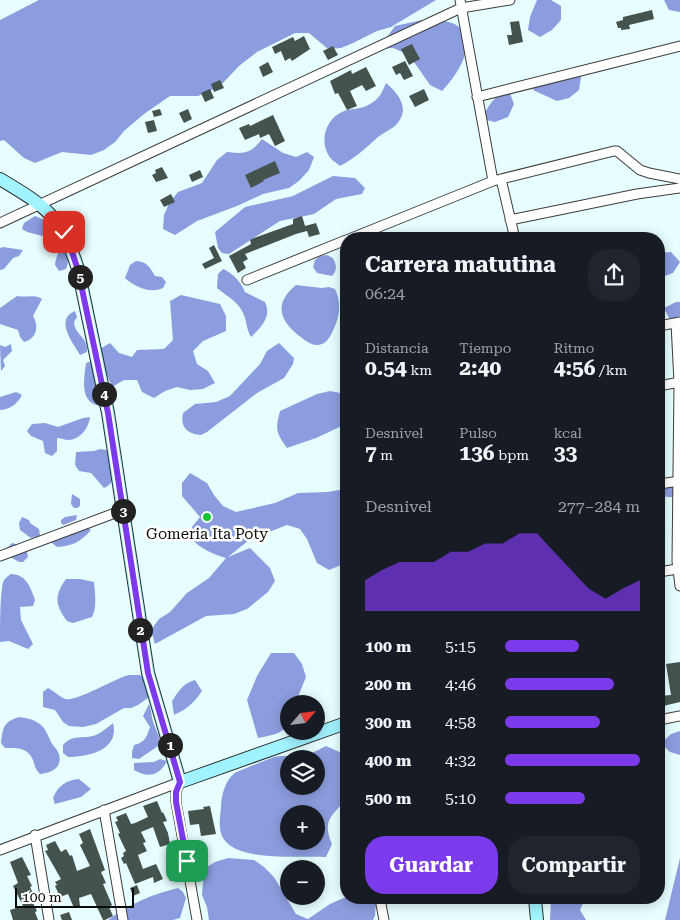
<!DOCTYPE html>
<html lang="es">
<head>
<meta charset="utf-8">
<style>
	body { margin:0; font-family:"Roboto Serif",serif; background:#20242c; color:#f1f3f6; height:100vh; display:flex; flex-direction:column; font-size:19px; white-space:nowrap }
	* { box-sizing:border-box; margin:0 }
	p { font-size:16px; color:#9ea1a6 }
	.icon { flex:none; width:28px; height:28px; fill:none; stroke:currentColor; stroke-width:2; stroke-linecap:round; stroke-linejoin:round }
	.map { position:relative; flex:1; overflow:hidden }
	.details { position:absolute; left:340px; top:232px; width:325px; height:672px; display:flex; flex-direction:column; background:#171b24; border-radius:20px; box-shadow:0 2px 12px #0003 }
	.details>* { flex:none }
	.needle { width:32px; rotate:62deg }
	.controls { position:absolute; left:280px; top:695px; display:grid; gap:10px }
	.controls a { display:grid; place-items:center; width:45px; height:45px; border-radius:50%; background:#171b24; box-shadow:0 2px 12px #0003; font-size:25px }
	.scale { position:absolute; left:15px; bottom:12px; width:119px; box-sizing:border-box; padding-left:5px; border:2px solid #0a0a0a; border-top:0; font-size:14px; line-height:18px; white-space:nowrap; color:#0a0a0a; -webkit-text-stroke:4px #fff; paint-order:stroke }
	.pin { position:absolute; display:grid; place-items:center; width:42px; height:42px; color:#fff; margin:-21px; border-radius:10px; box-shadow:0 2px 8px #0006 }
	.km { position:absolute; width:25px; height:25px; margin:-12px; border-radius:50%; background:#222; color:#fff; font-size:14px; line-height:25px; text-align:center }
	.round { display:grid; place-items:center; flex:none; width:52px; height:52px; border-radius:20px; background:#20242c }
	.summary { display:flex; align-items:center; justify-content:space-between; height:85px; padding:0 25px }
	h1 { font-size:22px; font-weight:700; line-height:38px }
	.metrics { display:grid; grid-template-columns:repeat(3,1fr); gap:8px; height:85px; padding:5px 25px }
	.metrics div { display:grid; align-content:center }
	.metrics b { font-size:21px; font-weight:700 }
	.metrics small { font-size:14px; font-weight:400 }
	.metrics p { font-size:14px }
	.chart { height:140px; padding:10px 25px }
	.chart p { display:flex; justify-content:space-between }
	.chart svg { width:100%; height:90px; margin-top:5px; fill:#7c3aed; opacity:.7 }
	.action { display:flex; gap:10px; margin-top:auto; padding:10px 25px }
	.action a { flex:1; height:58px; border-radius:20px; background:#7c3aed; color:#fff; font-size:20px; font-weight:700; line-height:58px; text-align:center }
	.action a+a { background:#20242c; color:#f1f3f6 }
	ul { padding:0 25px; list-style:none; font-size:16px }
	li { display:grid; grid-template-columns:80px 60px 1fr; align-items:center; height:38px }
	li i { height:12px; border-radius:6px; background:#7c3aed }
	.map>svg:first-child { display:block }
</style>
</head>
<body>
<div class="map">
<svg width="680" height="920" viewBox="0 0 680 920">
	<rect width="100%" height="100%" fill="#e6feff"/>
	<!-- forest -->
	<path fill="#8b9dde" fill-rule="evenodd" d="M39,0H436L391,27L377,31L353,43L341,48L328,49L309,33H295L257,52L239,66L221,85L210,91L198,96H170L144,114L124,131L115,142L104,150L91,155L62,152L35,163L24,158L4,140L0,141V20Z
		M537,0H551L561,6V20L552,30L540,37L528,30L530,17Z
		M664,0H680V12L669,10Z
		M436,19C443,21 456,22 461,29C477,47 455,78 442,91L430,85L414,62L405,53L393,48L380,49L377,45L387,37L395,26L422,20Z
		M551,73L581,77L579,90L569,98L557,101L533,90L538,77Z
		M386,83C400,95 411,110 395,126C390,130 383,133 378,137C366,148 355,158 340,166C337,163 331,160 329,156C319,140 326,118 344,111C353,108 360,110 370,104C379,99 382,93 386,83Z
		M508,88L514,104L508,117L495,122L482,119C488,105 495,96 508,88Z
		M262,139L283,153L296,157L307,152L314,157L309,170L299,181L289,188L263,194L237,206L197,221L175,235L163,229L164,215L169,203L178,192L202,183L217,160L227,152C245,154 250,154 262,139Z
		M333,176L355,178L365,188L362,194L336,199L314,214L280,221L229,254L222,253L218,248L215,232L245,207L293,196Z
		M35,216L47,221L67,249L68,263L66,269L59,271L55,265C55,261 57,257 58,253C59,233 32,237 22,229L24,223Z
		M3,247L23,250L19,256L13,258L4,269L0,270V248Z
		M671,252L680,262L673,273L659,278V253Z
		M327,255L333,258C337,266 337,270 332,276L317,273L313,267L315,260L320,256Z
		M136,261C147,262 149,266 155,276L162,277L166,282L163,288C150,294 135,287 125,278L130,265Z
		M223,269C233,273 241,282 245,292L265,302C272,317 261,327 251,337C247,330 247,325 245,318C241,303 228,297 217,288L218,274Z
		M296,285L322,288L329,287L335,289C341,302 340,314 335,326C332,333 329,341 322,344C313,348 305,340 298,335C278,319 275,302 296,285Z
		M181,295L220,304L226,316V331L203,341L193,351L197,364L208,371L215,383L203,389L190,390L177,387L165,391L154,398L142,392L137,380H124L112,387L102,363L98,350L110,343L119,353L132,357L137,350L164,349L173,340L170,301Z
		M17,296C27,298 34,294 42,299L33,316C39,326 37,339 24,342L20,337L18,330L0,324V308Z
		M676,302H680V316L670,320L664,308Z
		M75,311L77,317L74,322C75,336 88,336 87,352L80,355C73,343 54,320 75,311Z
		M279,343L294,358L293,364L284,378L257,393L207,432L201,435C187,434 180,427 183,413L195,404L216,402L230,396L260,364L267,351Z
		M11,344L12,351L3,360L5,366L1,371L0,345L5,347Z
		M92,361L100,406C79,402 84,379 86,363Z
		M330,391L346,394V424L316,438L287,448C276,432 275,430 280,411L317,394Z
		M16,392L22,395C17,404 11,409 0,410V397Z
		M90,417C89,427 81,439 69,440C65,440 60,438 57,438V451L52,456L45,453L43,441L31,436L27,431L32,424L45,423L58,427L83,418Z
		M100,449L107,450L112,455C113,467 118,483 104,488L91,473L79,471L75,465L76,452L94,451Z
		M190,473L207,483L214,495L223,506L236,512L275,503L298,493L327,492L346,489V560L341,565L329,570L317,563L307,539L300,529L287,525L249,540L228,557L250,548L270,568L275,581L268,592L247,609L234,614L206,616L155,644L151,630L159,619L170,612L187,593L209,578L226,558C212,554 202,549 191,539L192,527L200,517L182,496V483Z
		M664,478H672L680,498L659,496V481Z
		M72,494L80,499V506L77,508H74L71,504Z
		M77,515L76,520L63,525L61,523V520L65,517Z
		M22,517L29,520L30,523L39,529L40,536L31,538L20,530L19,523Z
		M85,526L91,530C80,542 73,546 57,547L47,539L49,533L55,530L62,532Z
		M12,543C22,546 27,546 28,557L23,562H19L7,555V548Z
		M11,574C26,574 31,588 35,600L33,606L20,607L21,620L33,644L28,649L9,641L0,642C0,625 0,597 3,582C5,578 8,576 11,574Z
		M66,579H80L94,582C95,593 97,608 92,617L73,623L67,621C55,605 54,596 66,579Z
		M271,653H294L302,664L306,677L295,704H289C289,731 285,733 258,738L247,700L257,676Z
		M129,675H140L150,684L149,697L138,705L131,708H124L96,724L83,727L69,726L63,722L55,710L43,707V692L48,688C54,691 60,697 65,699C77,702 115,678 129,675Z
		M195,680L202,691C194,703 187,709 174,715L172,701C178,692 183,683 195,680Z
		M149,704C152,711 151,718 154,724C156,731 160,736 161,744L139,759L132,758V752L134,745C145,743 147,736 150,727L143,716Z
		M19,717C26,718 33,719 38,723C45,726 48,736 51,742C53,746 56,748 58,752C64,766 53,773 40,774C35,769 35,766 33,760C28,747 16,748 5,748L1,743C3,728 3,722 19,717Z
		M113,723C120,750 88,757 68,757L63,753V745C74,733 83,740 96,735C102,732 108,727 113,723Z
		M680,731V755L670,752L661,743L671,734Z
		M326,746L346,755V800C331,816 322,821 332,844L326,857C300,855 238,863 223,838C218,830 220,816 221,808C221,796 225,780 235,773C243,769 266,760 274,757C283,755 293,757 301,756C311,754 318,750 326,746ZM289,759H316V786H289ZM289,814H316V841H289Z
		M160,759L167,761C160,775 148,779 134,770V763L154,762Z
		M79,779L91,789L81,797L55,804L53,798C58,786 66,780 79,779Z
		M228,858L254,860L264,867L274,877L296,914L308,919L330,904L346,897V899H374L376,902L375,916L373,920H209L207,907L202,895L204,869L215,862Z
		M680,858V920H665Z
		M178,888L183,892L186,898L180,918L173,920H108C129,904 153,894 178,888Z
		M551,899H585L580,910L586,920H550Z"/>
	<!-- building -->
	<path fill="#45534e" d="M652,10L654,19L629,25L630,29L621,30V28H618L616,22L623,20V17Z
		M519,21L523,42L509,45L507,35H512L510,22Z
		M304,36L310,49L292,61L290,58L285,61L281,51L275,54L272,47L293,37L295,41Z
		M412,44L420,59L409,65L401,49Z
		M333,46L338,55L328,60L323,51Z
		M405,61L413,76L404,80L400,73L396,75L392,67Z
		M268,62L273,72L263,77L259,67Z
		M366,67L376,86L366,91L362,85L350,91L357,106L347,110L338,93L335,94L330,81L351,70L352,74Z
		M220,80L224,88L214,92L211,84Z
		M210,89L214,98L205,102L201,93Z
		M424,89L429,100L415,107L409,96Z
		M160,109L162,115L154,117L152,111Z
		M188,109L192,119L184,123L179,113Z
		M273,115L285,141L275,146L269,134L260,138L259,134L245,140L239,128L249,124L250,126Z
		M154,120L157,131L148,133L145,122Z
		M275,161L280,173L263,180L264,181L251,188L245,175Z
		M162,167L168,178L156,182L152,175L156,173L155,170Z
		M200,170L203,177L192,182L189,175Z
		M171,194L175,202L164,207L160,200Z
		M302,216L306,229L305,226L316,223L320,234L309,237L307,231L296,234L245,254L248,259L243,262L246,268L238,273L229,256L251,244L250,240L254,238L293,224V219Z
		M214,245L222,261L205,269L202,264L214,258L209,248Z
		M680,662V702L659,707V696L671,695L666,664Z
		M157,801L162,813L163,812L167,821L163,822L168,833L170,844L160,847L153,827L141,832L146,842L143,843L147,851L138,855L143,869L156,864L163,879L154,883L153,877L135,884L126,863L124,864L121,858L124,856L123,853L126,851L118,834L120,833L115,822L118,821L116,817L126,813L131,824L135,823L148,817L143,806Z
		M210,806L216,834L201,836L199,824L190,825L188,811L204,809L203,807Z
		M90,829L105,870L101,872L106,883L103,884L112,905L109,907L113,916L105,920H103L91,894L79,898L80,906L74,908L68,894L60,897L55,886L57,885L55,882L61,879L45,851L48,850L46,845L55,841L61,852L66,849L70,856L72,855L77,871L90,866L80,845L83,843L79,834Z
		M22,857L31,875L27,876L32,886L30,887L35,897L31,899L37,911L35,912L38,920H13L10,910L23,906L13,886L18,883L10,862Z
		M175,870L177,879L170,881L167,872Z
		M137,885L140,893L133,896L130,888Z
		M69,912L72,920H62L60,915Z"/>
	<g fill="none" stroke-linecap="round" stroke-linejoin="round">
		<defs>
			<path id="street" d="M460,0L493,181
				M477,97L680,46
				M501,179L515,239
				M510,220L637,194L680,188
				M0,223L461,8L510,0
				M349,239L493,181L614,151H617L640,170L649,173L680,179
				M247,280L346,240
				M676,323L679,383L677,561L680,586
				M659,326L680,322
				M659,386L680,382
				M659,484L680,481
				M0,556L123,510
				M659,572L677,569
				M659,720L680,716
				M180,782L176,792V802L197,920
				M104,810L123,920
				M35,835L49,920
				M0,850L180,782
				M380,899L384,920"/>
			<path id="secondary" d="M0,179C47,207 61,216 78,269L108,413L148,673L180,782L346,723
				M535,899L537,920"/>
		</defs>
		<!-- street casing -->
		<use href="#street" stroke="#3d3d3d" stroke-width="11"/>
		<!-- secondary casing -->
		<use href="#secondary" stroke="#2c2c2c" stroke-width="14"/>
		<!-- street -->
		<use href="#street" stroke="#fff" stroke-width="9"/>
		<!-- secondary -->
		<use href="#secondary" stroke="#a1f3ff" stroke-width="12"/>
	</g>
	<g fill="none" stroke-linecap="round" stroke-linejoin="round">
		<defs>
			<path id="route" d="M64,232L71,249L78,270L108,413L148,673L180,782L176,792V802L187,861"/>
		</defs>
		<!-- route casing -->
		<use href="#route" stroke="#fff" stroke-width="10"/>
		<!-- route -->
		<use href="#route" stroke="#7c3aed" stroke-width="6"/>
	</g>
	<!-- markers -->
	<circle fill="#17c438" stroke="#fff" stroke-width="2" cx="207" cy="517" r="5"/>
	<g text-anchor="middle" stroke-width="5" stroke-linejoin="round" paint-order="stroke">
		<!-- poi labels -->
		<g font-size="15" fill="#0a0a0a" stroke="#fff">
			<text x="207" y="539">Gomeria Ita Poty</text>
		</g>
	</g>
</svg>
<div class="controls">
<a><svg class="needle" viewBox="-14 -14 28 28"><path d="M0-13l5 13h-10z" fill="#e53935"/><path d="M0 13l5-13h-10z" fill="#9ea1a6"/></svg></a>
<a><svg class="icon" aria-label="layers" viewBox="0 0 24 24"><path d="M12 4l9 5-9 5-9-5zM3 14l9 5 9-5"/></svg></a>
<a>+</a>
<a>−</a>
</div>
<div class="scale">100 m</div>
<div class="pin" style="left:187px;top:861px;background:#1e9e55"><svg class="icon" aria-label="arrive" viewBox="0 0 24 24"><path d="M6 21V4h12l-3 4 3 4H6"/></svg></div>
<div class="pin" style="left:64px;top:232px;background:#d93025"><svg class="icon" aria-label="check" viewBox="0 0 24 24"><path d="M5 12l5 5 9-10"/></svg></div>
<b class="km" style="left:170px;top:745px">1</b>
<b class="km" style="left:140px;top:630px">2</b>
<b class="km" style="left:123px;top:511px">3</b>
<b class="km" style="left:104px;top:394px">4</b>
<b class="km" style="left:80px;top:277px">5</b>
<section class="details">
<div class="summary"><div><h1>Carrera matutina</h1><p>06:24</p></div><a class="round"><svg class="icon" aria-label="share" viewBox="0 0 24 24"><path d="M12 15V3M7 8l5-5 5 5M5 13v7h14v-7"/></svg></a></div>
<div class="metrics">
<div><p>Distancia</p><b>0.54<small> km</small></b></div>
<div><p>Tiempo</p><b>2:40</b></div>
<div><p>Ritmo</p><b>4:56<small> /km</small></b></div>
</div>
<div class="metrics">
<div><p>Desnivel</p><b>7<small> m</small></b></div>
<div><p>Pulso</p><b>136<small> bpm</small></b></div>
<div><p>kcal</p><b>33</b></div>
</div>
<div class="chart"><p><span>Desnivel</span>277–284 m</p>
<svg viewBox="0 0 160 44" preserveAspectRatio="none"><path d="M0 44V29L10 24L20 20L30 20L40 20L50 15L60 15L70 11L80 11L90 6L100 6L110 15L120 24L130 33L140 38L150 33L160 29V44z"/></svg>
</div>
<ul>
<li><b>100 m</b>5:15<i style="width:55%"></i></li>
<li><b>200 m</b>4:46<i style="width:81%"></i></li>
<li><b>300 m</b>4:58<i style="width:70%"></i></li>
<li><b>400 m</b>4:32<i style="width:100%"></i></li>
<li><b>500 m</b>5:10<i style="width:59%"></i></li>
</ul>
<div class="action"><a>Guardar</a><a>Compartir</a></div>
</section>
</div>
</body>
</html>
